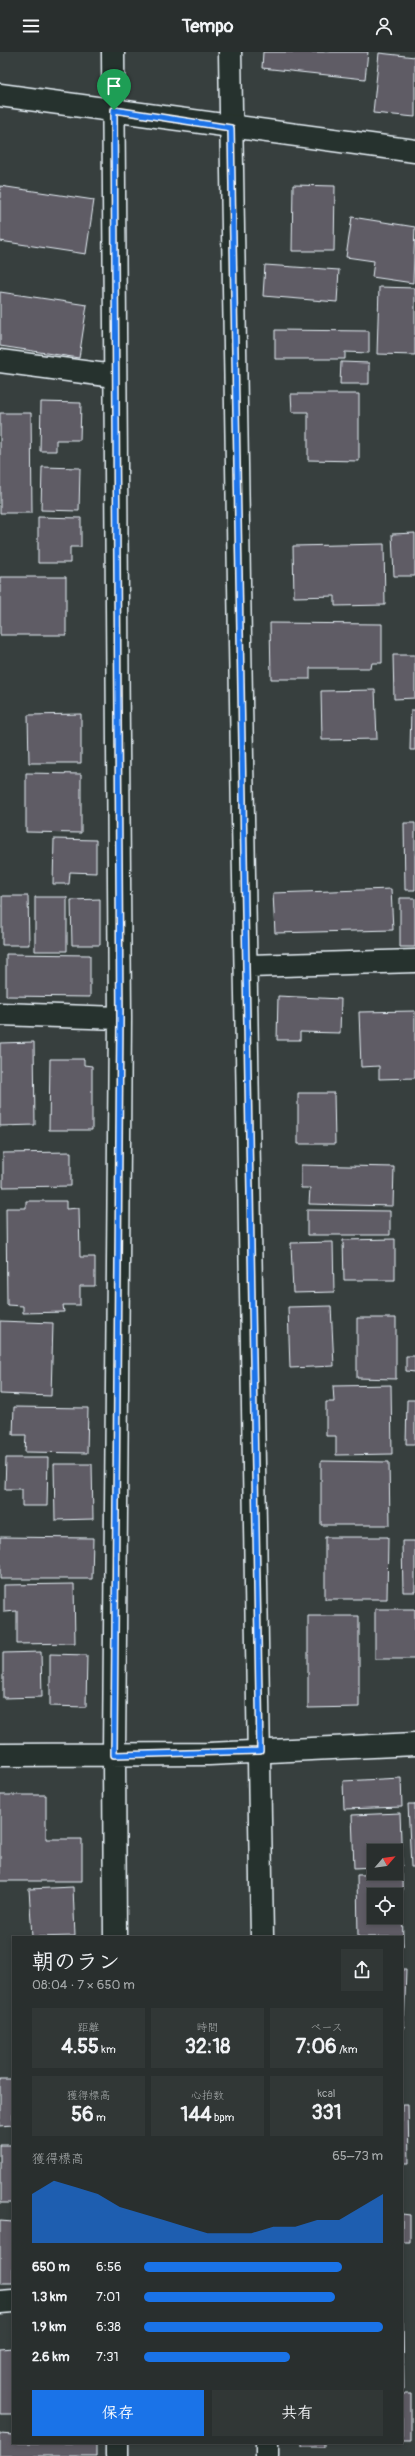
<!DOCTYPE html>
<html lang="ja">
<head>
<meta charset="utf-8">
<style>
	body { margin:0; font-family:Pangolin,"Klee One",sans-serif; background:#313736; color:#f1f3f6; height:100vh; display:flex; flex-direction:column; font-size:15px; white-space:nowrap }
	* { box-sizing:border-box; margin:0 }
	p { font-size:13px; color:#a5a9aa }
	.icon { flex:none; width:22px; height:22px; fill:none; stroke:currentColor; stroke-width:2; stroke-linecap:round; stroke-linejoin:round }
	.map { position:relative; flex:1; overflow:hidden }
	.panel { position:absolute; left:12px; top:1884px; width:391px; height:508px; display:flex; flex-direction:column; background:#292f2e; border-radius:0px; box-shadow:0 2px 6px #0003,0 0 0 1px #454a4a }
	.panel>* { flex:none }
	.needle { width:26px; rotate:62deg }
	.controls { position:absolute; left:367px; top:1792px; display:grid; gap:8px }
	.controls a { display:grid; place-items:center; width:36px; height:36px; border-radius:0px; background:#292f2e; box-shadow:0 2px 6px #0003,0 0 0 1px #454a4a; font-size:20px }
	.pin { position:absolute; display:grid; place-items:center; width:34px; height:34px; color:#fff; margin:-41px -17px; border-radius:50% 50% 50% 0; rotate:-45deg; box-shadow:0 0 4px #0007 }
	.pin .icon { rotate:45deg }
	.round { display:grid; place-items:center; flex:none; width:42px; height:42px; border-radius:0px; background:#313736 }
	.head { display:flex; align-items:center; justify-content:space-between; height:68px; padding:0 20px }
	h1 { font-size:22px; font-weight:700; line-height:30px }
	.metrics { display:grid; grid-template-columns:repeat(3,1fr); gap:6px; height:68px; padding:4px 20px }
	.metrics div { display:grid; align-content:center; border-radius:0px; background:#313736; text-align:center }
	.metrics b { font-size:20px; font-weight:700 }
	.metrics small { font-size:11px; font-weight:400 }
	.metrics p { font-size:11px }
	.chart { height:112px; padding:8px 20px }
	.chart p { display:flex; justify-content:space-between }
	.chart svg { width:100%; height:72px; margin-top:4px; fill:#1a73e8; opacity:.7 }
	.button { display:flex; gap:8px; margin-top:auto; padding:8px 20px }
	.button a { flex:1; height:46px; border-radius:0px; background:#1a73e8; color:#fff; font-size:16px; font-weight:700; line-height:46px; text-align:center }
	.button a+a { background:#313736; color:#f1f3f6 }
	ul { padding:0 20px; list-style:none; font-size:13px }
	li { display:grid; grid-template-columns:64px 48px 1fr; align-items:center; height:30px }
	li i { height:10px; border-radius:5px; background:#1a73e8 }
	header { display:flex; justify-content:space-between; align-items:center; height:52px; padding:0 20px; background:#292f2e; font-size:18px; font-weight:700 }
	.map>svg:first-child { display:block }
</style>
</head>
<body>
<header><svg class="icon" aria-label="menu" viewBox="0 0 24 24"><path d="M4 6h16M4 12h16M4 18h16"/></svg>Tempo<svg class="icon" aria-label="person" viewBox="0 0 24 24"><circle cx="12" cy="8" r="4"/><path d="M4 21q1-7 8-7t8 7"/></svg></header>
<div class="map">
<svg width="415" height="2404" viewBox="0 0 415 2404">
	<rect width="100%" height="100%" fill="#373f3e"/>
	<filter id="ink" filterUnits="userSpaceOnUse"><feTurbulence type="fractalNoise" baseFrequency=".025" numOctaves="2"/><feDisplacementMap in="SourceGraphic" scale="8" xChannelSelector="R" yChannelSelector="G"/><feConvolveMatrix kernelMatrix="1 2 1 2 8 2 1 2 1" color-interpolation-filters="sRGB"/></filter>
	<g filter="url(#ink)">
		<!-- building -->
		<path fill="#5f5b65" stroke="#e8f1f8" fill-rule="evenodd" d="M263,0H368L365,27L262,16Z
			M379,1L415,5V65L373,61Z
			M293,133L335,134L334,199H292Z
			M0,134L94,148L86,202L0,189Z
			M352,165L415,175L413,231L372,225L374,209L346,205Z
			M265,213L339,218L337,250L263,244Z
			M379,235L415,236V303L377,302Z
			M0,240L87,253L79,306L0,294Z
			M275,278L369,279V301L345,300V307H275Z
			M341,310L369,311V332H340Z
			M291,342H359V409L308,408V360H292Z
			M41,350L81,351L80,388H56V399H40Z
			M0,361H31L32,461H0Z
			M42,415L80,416L79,459L41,458Z
			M38,465L81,466V495H70V511H38Z
			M415,481V524H394L392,482Z
			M384,492L385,553L335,554V544L294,545L293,494Z
			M0,525H66V583H0Z
			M270,571L382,572V611H372L371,616H310V627H271Z
			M393,603H415V646L394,647Z
			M375,638L377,687L322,688L321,639Z
			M411,658H415V698H410Z
			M81,662V711H29L28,663Z
			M26,721L81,722V781L26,780Z
			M404,771H415V838H405Z
			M54,787L96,788V821L70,820L69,832H53Z
			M391,837L393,878L275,881L273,841Z
			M2,844H28L29,893H2Z
			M35,845H67V899H35Z
			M400,846H415V895H400Z
			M100,847V893H72L71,848Z
			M6,902L90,903V945L6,944Z
			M278,944L341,947L340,981L300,980V988H277Z
			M415,959V1026L379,1027V1014L361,1015L359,960Z
			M34,990L35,1073L0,1074V991Z
			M50,1007H84V1013L92,1014V1078H49Z
			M298,1041H334L335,1092H298Z
			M71,1100V1134L3,1135V1101Z
			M301,1113L394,1115L393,1154L309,1152L310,1136H301Z
			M26,1149H66V1157L79,1156L80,1205H95V1234H80V1253H63L64,1260L23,1261V1254L7,1253L6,1156H26Z
			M307,1158L390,1159V1183H307Z
			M395,1187V1228H344L343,1188Z
			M333,1190L334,1240L293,1241L291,1191Z
			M331,1254L334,1314L290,1316L288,1255Z
			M357,1266H396V1327L357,1326Z
			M0,1269L53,1271L51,1344L0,1342Z
			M406,1304H415V1320L406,1319Z
			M391,1333L392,1402L336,1403V1384H326V1350H334L333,1334Z
			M407,1348H415V1392H406Z
			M14,1355L88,1356L87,1401L25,1400L26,1383H13Z
			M6,1406H48L47,1454H22V1437H5Z
			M321,1409L389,1410L390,1473H321Z
			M54,1412H92L93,1467L55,1468Z
			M0,1485L93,1486L92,1527H0Z
			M325,1485H388L387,1547H325Z
			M402,1489H415V1540H403Z
			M74,1532L75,1591L17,1592V1559L4,1560V1533Z
			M375,1557H415V1607H375Z
			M308,1564H359V1655L308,1656Z
			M41,1600L42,1645L3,1646V1601Z
			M50,1602L87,1603L86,1655L50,1654Z
			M401,1726L402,1755L344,1757L343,1729Z
			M0,1743H46V1787H82V1829H0Z
			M408,1752H415V1815H411Z
			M400,1761L402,1814H396V1799H374V1815L354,1816L352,1763Z
			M402,1822L403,1894L402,1885H358L357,1823ZM374,1843H396V1865H374Z
			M73,1835L75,1884L32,1885L29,1837Z
			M402,1918H406L404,1976H402Z
			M0,2027H13V2073L0,2074Z
			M402,2052H408L409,2111H402Z
			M0,2093H13V2151H0Z
			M402,2162L410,2163V2190H402Z
			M0,2169L13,2170V2231H0Z
			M402,2270H403L404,2337H402Z
			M13,2296V2362H0V2297Z
			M402,2342H411V2390H402Z
			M0,2382L13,2383V2391H96V2404H0Z
			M302,2391H324V2395H302Z"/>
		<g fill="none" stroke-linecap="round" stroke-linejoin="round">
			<defs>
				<path id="minor" d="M113,0L120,966L114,1703L115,1885
					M230,0L262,1885
					M0,309L114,324
					M246,914L415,909
					M0,962L120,966
					M0,1703L209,1702L415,1692
					M0,2250L13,2249
					M117,2391V2404
					M267,2391V2404"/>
				<path id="tertiary" d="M0,43L415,99"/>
			</defs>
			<!-- minor casing -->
			<use href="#minor" stroke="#e8f1f8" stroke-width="25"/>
			<!-- tertiary casing -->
			<use href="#tertiary" stroke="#e8f1f8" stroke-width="25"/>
			<!-- minor -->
			<use href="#minor" stroke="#26332d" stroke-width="22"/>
			<!-- tertiary -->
			<use href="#tertiary" stroke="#26332d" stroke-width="22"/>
		</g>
	</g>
	<g fill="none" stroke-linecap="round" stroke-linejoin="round" filter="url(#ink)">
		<defs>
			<path id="route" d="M114,58L231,76L260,1699L114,1703L120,966Z"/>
		</defs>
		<!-- route casing -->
		<use href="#route" stroke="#fff" stroke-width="8"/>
		<!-- route -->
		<use href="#route" stroke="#1a73e8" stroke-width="5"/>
	</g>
</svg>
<div class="controls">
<a><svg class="needle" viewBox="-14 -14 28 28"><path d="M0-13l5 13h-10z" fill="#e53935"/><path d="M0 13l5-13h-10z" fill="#a5a9aa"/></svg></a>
<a><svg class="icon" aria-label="locate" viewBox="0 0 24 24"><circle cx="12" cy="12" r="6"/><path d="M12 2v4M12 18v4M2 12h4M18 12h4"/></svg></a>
</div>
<div class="pin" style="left:114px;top:58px;background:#1e9e55"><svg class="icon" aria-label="arrive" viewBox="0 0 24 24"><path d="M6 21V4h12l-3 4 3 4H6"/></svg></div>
<section class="panel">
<div class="head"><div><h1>朝のラン</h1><p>08:04 · 7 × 650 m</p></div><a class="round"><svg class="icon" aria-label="share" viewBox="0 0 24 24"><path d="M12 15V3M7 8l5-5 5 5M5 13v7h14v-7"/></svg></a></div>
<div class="metrics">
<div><p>距離</p><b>4.55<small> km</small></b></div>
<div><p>時間</p><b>32:18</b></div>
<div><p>ペース</p><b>7:06<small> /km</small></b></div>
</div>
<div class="metrics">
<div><p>獲得標高</p><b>56<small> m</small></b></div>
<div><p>心拍数</p><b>144<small> bpm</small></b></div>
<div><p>kcal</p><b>331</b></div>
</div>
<div class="chart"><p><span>獲得標高</span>65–73 m</p>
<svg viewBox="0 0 160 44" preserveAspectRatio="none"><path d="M0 44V14L10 6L20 10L30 14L40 22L50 26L60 30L70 34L80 38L90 38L100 38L110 34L120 34L130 30L140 30L150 22L160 14V44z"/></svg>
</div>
<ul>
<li><b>650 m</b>6:56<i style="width:83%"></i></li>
<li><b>1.3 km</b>7:01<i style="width:80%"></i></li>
<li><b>1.9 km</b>6:38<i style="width:100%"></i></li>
<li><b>2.6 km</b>7:31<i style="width:61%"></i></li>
</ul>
<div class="button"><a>保存</a><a>共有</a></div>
</section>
</div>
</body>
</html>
